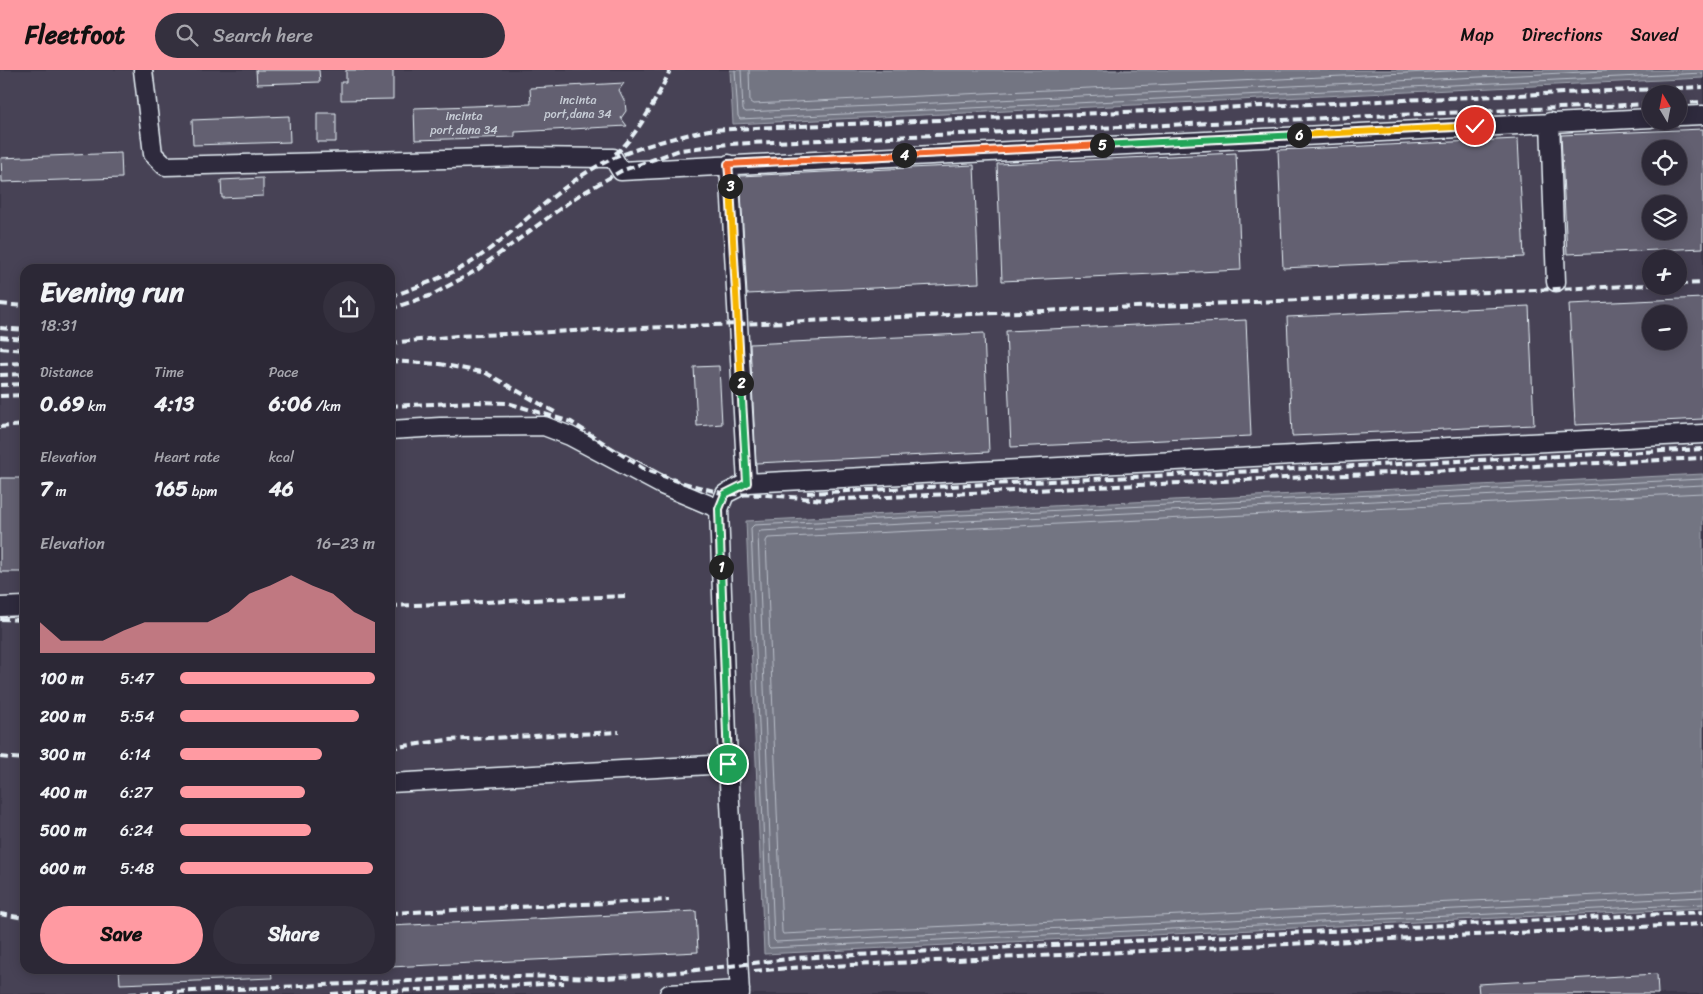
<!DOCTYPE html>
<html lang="en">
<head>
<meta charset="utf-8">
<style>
	body { margin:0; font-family:Sriracha,sans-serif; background:#34303e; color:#f1f3f6; height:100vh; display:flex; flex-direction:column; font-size:19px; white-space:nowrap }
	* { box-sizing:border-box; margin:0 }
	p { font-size:16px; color:#a6a6ad }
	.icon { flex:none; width:28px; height:28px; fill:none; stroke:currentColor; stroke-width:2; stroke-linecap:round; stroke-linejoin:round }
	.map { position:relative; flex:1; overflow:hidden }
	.sheet { position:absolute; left:20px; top:194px; width:375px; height:710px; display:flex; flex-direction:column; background:#2c2836; border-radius:15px; box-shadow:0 2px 12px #0003,0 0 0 1px #484451 }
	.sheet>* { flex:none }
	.needle { width:32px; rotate:350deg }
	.fabs { position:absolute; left:1642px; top:15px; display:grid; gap:10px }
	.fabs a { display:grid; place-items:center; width:45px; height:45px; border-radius:50%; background:#2c2836; box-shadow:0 2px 12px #0003,0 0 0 1px #484451; font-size:25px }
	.pin { position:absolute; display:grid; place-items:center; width:42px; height:42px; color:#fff; margin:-21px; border:2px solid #fff; border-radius:50%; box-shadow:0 1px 5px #0007 }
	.km { position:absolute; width:25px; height:25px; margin:-12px; border-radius:50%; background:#222; color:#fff; font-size:14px; line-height:25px; text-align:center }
	.round { display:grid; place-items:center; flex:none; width:52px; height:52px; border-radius:26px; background:#34303e }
	.overview { display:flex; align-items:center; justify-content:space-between; height:85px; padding:0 20px }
	h1 { font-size:28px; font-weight:700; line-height:38px }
	.metrics { display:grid; grid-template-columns:repeat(3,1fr); gap:8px; height:85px; padding:5px 20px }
	.metrics div { display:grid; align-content:center }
	.metrics b { font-size:21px; font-weight:700 }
	.metrics small { font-size:14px; font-weight:400 }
	.metrics p { font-size:14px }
	.chart { height:140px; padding:10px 20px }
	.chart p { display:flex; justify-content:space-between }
	.chart svg { width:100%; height:90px; margin-top:5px; fill:#ff9aa2; opacity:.7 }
	.button { display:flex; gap:10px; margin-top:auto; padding:10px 20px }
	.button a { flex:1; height:58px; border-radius:30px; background:#ff9aa2; color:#111; font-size:20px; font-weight:700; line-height:58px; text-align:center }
	.button a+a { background:#34303e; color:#f1f3f6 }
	ul { padding:0 20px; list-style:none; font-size:16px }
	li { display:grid; grid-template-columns:80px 60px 1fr; align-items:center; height:38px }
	li i { height:12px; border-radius:6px; background:#ff9aa2 }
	header { display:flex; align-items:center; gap:30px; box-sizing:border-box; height:70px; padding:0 25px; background:#ff9aa2; color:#111 }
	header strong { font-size:24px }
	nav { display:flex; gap:28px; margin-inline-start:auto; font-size:18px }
	.search { width:350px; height:45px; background:#34303e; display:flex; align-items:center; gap:12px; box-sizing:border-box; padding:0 18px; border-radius:28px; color:#a6a6ad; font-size:19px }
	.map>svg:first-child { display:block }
</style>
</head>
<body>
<header>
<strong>Fleetfoot</strong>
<div class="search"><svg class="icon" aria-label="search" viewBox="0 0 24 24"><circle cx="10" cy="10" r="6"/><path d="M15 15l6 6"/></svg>Search here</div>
<nav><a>Map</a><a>Directions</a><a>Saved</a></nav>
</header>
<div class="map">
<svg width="1703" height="924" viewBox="0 0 1703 924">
	<rect width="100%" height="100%" fill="#3a3648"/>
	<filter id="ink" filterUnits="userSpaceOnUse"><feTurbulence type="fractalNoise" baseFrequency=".02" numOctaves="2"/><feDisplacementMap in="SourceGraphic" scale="10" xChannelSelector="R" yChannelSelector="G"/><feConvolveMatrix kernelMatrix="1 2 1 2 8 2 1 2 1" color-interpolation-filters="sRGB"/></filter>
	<g filter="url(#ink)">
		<!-- built -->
		<path fill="#464354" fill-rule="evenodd" d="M0,0H730L733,54L1703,7V924H0ZM1651,24H1679V51H1651ZM1651,79H1679V106H1651ZM1651,134H1679V161H1651ZM1651,189H1679V216H1651ZM25,199H390V899H25ZM1651,244H1679V271H1651Z"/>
		<!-- water -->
		<path fill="#737482" stroke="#a2a6b1" d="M730,0H1703V8L733,54Z
			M1703,404V838L764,884L746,451Z"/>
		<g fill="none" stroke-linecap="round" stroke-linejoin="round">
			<!-- shore -->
			<path stroke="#b9bfc9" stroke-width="1" d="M735,0L738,46L740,49L1703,3
				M741,0L743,40L746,42L1626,0
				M749,0L750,32L753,34L1469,0
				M1703,409L754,455L751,458L768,876L770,878L1703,834
				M1703,415L760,461L758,464L774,870L776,872L1703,827
				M1703,423L768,468L766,471L782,862L783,864L1703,820"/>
		</g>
		<!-- building -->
		<path fill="#636171" stroke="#e8f1f8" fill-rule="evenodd" d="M256,0H319L320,12L257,14Z
			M346,0H393V29L341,30V12H346Z
			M624,13L619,20L625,32L626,41L621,48L627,56L515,62V67L415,70L414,38L531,34L530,18Z
			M317,43H336V72H317Z
			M289,46L290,72L193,75L192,50Z
			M1703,59V178L1567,184L1561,65ZM1651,79H1679V106H1651ZM1651,134H1679V161H1651Z
			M1518,69L1524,187L1283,198L1278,80Z
			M121,83L122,108L2,112L1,88Z
			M1236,83L1241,200L1002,211L997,94Z
			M974,95L979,213L747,224L740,106Z
			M263,108V126L222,128L221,110Z
			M1703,228V349L1575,355L1569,234ZM1651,244H1679V271H1651Z
			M1529,236L1534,355L1292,366L1287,247Z
			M1246,250L1251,366L1011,377L1006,261Z
			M984,263L989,382L756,393L750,274Z
			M719,296L722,354L697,356L694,297Z
			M0,408H25V502H0Z
			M696,841L698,882L390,897V856Z
			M119,899H271L272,908L120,914Z
			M1657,904L1658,924H1479L1478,914Z"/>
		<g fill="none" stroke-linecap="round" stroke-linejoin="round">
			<defs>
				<path id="minor" d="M143,0L153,84L165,96L524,87L609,88H613L621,101L1651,48
					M1679,46L1703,45
					M1550,52L1556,212
					M729,94L747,413L725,424L719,439L728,694L740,924
					M390,360L440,357L544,356L570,366L662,415L719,439
					M747,413L1703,364
					M0,537L25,536
					M390,713L728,694
					M669,924L740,920"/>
			</defs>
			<!-- minor casing -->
			<use href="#minor" stroke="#e8f1f8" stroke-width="21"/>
			<!-- minor -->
			<use href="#minor" stroke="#2f2a3d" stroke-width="18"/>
			<!-- rail -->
			<path stroke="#e8f1f8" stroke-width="4" stroke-dasharray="8 4" stroke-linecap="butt" d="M1679,33L1703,32
				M615,84C634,71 661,22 670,0
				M1679,214L1703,213
				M390,227C414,218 448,206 470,193C518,162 562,110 614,88C645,75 676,67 709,60L1703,17
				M0,234L25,236
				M390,239L432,225L477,200L576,127L621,101L680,80L728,74L1651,34
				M0,258L25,260
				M0,267L25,269
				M390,273L457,266L1651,215
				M0,278L25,280
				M390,291L440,294L486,303L558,344
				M0,294L25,293
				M0,305L25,304
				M0,315L25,314
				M0,326L25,325
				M390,336L473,332L508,333L571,352L644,399L680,412L725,424L767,425L825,430L1703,388
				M0,357L25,355
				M807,423L1703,379
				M390,536L625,526
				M0,549L25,550
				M390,678L447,670L619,662
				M0,687L25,689
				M390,843L669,830
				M0,844L25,848
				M754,901L790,898L1703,854
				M129,924L518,906L606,908L679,902L796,888L1703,842
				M331,924L564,913"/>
		</g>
	</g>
	<g fill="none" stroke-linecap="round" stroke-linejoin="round" filter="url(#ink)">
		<defs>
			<path id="split-1" d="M721,497L728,694"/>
			<path id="split-2" d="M721,497L719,439L725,424L747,413L741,313"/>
			<path id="split-3" d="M730,116L741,313"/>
			<path id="split-4" d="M730,116L728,94L904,85"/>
			<path id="split-5" d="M904,85L1102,75"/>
			<path id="split-6" d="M1102,75L1299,65"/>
			<path id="split-7" d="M1299,65L1475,56"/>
		</defs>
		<!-- split-1 casing -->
		<use href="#split-1" stroke="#fff" stroke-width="10"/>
		<!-- split-2 casing -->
		<use href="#split-2" stroke="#fff" stroke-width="10"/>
		<!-- split-3 casing -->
		<use href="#split-3" stroke="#fff" stroke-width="10"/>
		<!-- split-4 casing -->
		<use href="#split-4" stroke="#fff" stroke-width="10"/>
		<!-- split-5 casing -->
		<use href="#split-5" stroke="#fff" stroke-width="10"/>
		<!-- split-6 casing -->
		<use href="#split-6" stroke="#fff" stroke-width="10"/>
		<!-- split-7 casing -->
		<use href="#split-7" stroke="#fff" stroke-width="10"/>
		<!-- split-1 -->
		<use href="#split-1" stroke="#22a559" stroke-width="6"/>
		<!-- split-2 -->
		<use href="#split-2" stroke="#22a559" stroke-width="6"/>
		<!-- split-3 -->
		<use href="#split-3" stroke="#f5b400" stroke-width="6"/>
		<!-- split-4 -->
		<use href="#split-4" stroke="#f0652b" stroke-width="6"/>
		<!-- split-5 -->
		<use href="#split-5" stroke="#f0652b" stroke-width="6"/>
		<!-- split-6 -->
		<use href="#split-6" stroke="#22a559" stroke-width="6"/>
		<!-- split-7 -->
		<use href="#split-7" stroke="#f5b400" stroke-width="6"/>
	</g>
	<g text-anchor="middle" stroke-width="4" stroke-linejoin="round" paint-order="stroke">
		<!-- number labels -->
		<g font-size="12" fill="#c7cdd6">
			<text x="578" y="34">incinta<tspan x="578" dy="14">port,dana 34</tspan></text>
			<text x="464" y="50">incinta<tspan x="464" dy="14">port,dana 34</tspan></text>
		</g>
	</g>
</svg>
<div class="fabs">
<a><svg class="needle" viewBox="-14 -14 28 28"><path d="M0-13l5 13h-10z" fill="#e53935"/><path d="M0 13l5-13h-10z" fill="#a6a6ad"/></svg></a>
<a><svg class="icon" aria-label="locate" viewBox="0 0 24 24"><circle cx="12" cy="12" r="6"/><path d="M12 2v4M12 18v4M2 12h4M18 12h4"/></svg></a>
<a><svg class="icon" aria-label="layers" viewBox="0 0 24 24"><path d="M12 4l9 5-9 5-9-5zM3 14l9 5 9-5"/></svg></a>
<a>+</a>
<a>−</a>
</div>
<div class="pin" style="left:728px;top:694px;background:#1e9e55"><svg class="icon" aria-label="arrive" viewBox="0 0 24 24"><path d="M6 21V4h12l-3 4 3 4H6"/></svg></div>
<div class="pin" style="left:1475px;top:56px;background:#d93025"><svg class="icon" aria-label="check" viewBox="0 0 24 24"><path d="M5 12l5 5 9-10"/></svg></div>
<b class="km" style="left:721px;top:497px">1</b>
<b class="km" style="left:741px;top:313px">2</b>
<b class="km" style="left:730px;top:116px">3</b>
<b class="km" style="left:904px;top:85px">4</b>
<b class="km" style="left:1102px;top:75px">5</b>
<b class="km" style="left:1299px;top:65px">6</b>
<section class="sheet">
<div class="overview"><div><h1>Evening run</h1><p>18:31</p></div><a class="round"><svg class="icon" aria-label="share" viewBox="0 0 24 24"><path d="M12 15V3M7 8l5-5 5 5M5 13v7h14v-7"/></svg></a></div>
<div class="metrics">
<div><p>Distance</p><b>0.69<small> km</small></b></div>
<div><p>Time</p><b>4:13</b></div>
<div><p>Pace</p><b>6:06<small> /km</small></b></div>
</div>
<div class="metrics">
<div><p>Elevation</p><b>7<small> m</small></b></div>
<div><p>Heart rate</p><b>165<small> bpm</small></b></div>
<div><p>kcal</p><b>46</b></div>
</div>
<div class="chart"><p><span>Elevation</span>16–23 m</p>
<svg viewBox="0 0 160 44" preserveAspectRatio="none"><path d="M0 44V29L10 38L20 38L30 38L40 33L50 29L60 29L70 29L80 29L90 24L100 15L110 11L120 6L130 11L140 15L150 24L160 29V44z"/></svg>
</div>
<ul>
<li><b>100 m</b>5:47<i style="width:100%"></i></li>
<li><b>200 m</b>5:54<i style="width:92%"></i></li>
<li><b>300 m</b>6:14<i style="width:73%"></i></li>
<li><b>400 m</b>6:27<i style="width:64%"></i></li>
<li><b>500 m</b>6:24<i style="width:67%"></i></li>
<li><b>600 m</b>5:48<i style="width:99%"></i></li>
</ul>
<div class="button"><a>Save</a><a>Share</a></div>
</section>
</div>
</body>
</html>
